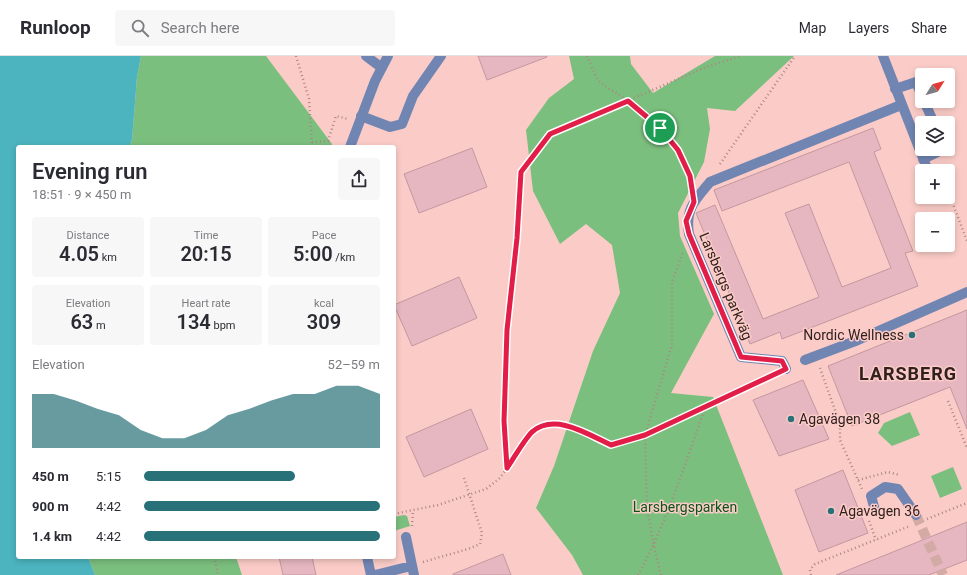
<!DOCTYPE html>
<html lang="en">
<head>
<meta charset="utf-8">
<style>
	body { margin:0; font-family:Roboto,sans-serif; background:#f7f7f7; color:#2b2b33; height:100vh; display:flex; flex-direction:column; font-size:15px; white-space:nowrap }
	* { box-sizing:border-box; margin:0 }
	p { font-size:13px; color:#7c7c81 }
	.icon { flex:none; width:22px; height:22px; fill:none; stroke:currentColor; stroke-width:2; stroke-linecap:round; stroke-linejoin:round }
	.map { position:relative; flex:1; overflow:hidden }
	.drawer { position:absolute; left:16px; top:89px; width:380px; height:414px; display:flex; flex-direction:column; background:#fff; border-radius:4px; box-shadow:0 2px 6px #0003 }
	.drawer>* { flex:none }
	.needle { width:26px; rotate:53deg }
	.tools { position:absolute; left:915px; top:12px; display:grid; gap:8px }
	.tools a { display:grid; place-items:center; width:40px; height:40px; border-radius:4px; background:#fff; box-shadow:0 2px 6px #0003; font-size:20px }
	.pin { position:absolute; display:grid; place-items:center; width:34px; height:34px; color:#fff; margin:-17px; border:2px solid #fff; border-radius:50%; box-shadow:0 1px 4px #0007 }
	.round { display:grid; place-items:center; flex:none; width:42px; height:42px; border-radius:4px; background:#f7f7f7 }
	.overview { display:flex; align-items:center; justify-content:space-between; height:68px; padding:0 16px }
	h1 { font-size:22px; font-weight:600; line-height:30px }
	.metrics { display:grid; grid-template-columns:repeat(3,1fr); gap:6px; height:68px; padding:4px 16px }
	.metrics div { display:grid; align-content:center; border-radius:4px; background:#f7f7f7; text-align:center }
	.metrics b { font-size:20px; font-weight:600 }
	.metrics small { font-size:11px; font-weight:400 }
	.metrics p { font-size:11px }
	.chart { height:112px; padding:8px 16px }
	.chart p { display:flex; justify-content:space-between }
	.chart svg { width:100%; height:72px; margin-top:4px; fill:#287179; opacity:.7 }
	ul { padding:0 16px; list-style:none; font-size:13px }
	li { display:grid; grid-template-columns:64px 48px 1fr; align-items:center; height:30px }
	li i { height:10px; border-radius:5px; background:#287179 }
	header { display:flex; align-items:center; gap:24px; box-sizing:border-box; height:56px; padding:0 20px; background:#fff; border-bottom:1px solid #e1e1e2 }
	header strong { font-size:19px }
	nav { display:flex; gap:22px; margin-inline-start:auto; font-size:14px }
	.search { width:280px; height:36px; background:#f7f7f7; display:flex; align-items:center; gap:10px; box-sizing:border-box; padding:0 14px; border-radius:4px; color:#7c7c81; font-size:15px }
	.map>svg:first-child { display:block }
</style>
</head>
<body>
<header>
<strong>Runloop</strong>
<div class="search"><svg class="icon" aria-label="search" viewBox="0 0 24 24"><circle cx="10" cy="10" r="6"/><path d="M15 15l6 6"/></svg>Search here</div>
<nav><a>Map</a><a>Layers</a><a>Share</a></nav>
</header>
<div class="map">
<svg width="967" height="519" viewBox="0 0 967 519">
	<rect width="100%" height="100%" fill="#fbccc7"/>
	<!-- green -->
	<path fill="#7bbf7e" d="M141,0H266L332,88L331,91H129L132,84L137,21Z
		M569,0H630L631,8L653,37L715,0H794L735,55L707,52L710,73L704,106L678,157L680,180L714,258L671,337L713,341L783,519H583L572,499L536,452L554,410L593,295L620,237L612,189L586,168L560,188L533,135L526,74L549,42L574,23Z
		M910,356L920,379L892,390L878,377L884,367Z
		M953,411L962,433L940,442L931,420Z
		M404,459L407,460L410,470L394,475V461Z
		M88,501H236L242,519H95Z"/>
	<!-- water -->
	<path fill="#4bb4bf" d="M0,0H141L137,21L132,84L129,91H18V501H88L95,519H0Z"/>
	<!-- building -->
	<path fill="#e6b7c0" stroke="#c497a0" d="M478,0H547V1L487,24Z
		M873,72L881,93L874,96L913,195L905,197L918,230L782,283L780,276L750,288L696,157L715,149L763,263L819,241L785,157L809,148L842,231L891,212L849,106L722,155L714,134Z
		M472,92L487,131L419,157L404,118Z
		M459,221L477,262L412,290L394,249Z
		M967,254V373L950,331L852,370L828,310Z
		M803,324L829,383L779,400L753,344Z
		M471,353L488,393L424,421L406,381Z
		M843,414L868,477L819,496L795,434Z
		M967,466V504L929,519H836Z
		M503,498L511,519H453V518Z
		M279,501H312L316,519H283Z"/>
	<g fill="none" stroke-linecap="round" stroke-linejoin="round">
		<!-- minor-tunnel -->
		<path stroke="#d3aaa5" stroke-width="10" stroke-dasharray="10 5" stroke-linecap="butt" d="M916,459L943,519"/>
		<!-- path -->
		<path stroke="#aa8783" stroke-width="2.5" stroke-dasharray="1 3" stroke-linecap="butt" d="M296,0L309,43L312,91
			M587,0C591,8 594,18 599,25C606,32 619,38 627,44C654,64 687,93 691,127
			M312,86L328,85L336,60L348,63
			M720,108L795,0
			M948,135L967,185
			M820,312L840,368V384L862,433
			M948,345L967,392
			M507,412L504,365L507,274L517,182L521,116L550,78L706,11L741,0
			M858,424L888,416L900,419
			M394,458L438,449L486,433L500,422L533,375L551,367L573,371L611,389L645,379L776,318
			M927,463L967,447
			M869,465L876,484
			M412,470L413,454
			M214,501L218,519
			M423,506L468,493L480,488L482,477L464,422
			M638,519C667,466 685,407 706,350
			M661,519L654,490L647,452L645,379L672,289V226L683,196
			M811,519L810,514L815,508L910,470"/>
		<!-- minor -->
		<path stroke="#7185b2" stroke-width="10" d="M366,0L382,12
			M883,0L928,115
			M895,33L916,26L922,40
			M924,45L934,67
			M361,60L390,71L402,68L413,40L441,0
			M350,91L375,25L388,0
			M923,103L944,93
			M805,304L858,284L967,236
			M786,313L782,305L741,301L689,178C685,153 695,144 710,126L901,49
			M875,454L871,440L885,431L898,433L916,459
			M406,481L414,519
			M367,501L371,519
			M375,519L411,510"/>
	</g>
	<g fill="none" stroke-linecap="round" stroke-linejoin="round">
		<defs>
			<path id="route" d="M628,45L660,72L678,94L690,120L694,146L686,165L689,178L741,301L782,305L786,313L645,379L611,389C589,379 555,356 532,376C524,384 514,402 507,412L504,365L507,274L517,182L521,116L550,78Z"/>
		</defs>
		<!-- route casing -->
		<use href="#route" stroke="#fff" stroke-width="8"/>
		<!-- route -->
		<use href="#route" stroke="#e11d48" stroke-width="5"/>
	</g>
	<!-- markers -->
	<g fill="#287179" stroke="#fbccc7" stroke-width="1.5">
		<circle cx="912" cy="279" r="4"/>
		<circle cx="791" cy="363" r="4"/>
		<circle cx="831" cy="455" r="4"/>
	</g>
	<g text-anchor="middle" stroke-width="3" stroke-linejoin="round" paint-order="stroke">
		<!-- street labels -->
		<g font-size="14" fill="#31201e" stroke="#fbccc7">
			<text transform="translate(726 230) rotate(67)" y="5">Larsbergs parkväg</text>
		</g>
		<!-- poi labels -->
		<g font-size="14" fill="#31201e" stroke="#fbccc7" text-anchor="start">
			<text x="904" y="284" text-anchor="end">Nordic Wellness</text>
			<text x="799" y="368">Agavägen 38</text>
			<text x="839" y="460">Agavägen 36</text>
		</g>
		<!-- park labels -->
		<g font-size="14" fill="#095317" stroke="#fbccc7">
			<text x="685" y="456">Larsbergsparken</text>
		</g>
		<!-- district labels -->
		<g font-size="18" font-weight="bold" letter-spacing="1" fill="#31201e" stroke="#fbccc7">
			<text x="908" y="324">LARSBERG</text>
		</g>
	</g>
</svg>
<div class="tools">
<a><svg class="needle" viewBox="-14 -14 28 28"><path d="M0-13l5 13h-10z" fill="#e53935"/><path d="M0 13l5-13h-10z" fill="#7c7c81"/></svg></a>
<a><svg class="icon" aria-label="layers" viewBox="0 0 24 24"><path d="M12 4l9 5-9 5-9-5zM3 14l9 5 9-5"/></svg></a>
<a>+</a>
<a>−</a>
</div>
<div class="pin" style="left:660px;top:72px;background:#1e9e55"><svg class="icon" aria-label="arrive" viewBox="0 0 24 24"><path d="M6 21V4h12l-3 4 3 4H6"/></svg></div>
<section class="drawer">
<div class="overview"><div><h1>Evening run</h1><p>18:51 · 9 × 450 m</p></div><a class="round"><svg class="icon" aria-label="share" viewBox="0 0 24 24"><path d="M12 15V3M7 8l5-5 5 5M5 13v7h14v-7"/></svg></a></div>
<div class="metrics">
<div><p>Distance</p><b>4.05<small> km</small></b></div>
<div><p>Time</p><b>20:15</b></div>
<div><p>Pace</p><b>5:00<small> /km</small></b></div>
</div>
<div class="metrics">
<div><p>Elevation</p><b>63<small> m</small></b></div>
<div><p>Heart rate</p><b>134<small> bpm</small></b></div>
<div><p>kcal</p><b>309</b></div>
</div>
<div class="chart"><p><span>Elevation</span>52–59 m</p>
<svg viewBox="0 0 160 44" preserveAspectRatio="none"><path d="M0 44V11L10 11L20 15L30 20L40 24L50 33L60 38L70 38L80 33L90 24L100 20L110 15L120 11L130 11L140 6L150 6L160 11V44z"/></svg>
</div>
<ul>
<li><b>450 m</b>5:15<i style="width:64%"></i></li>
<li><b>900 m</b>4:42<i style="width:100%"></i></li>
<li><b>1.4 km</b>4:42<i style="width:100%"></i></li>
</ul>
</section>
</div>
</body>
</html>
